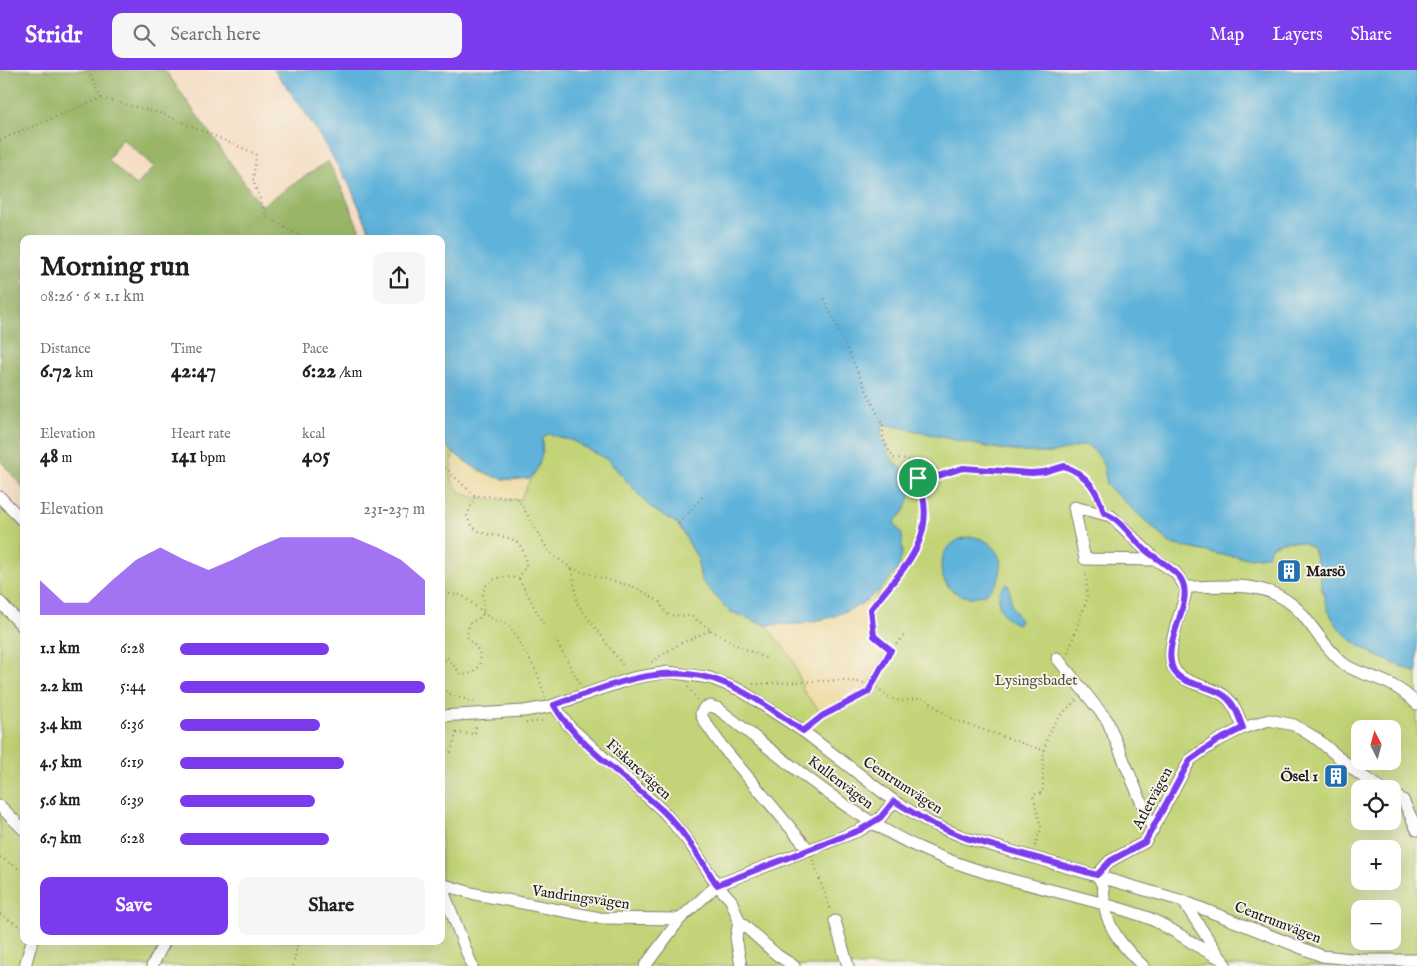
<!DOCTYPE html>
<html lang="en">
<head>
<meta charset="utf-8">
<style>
	body { margin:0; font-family:"IM FELL English",serif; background:#f6f6f6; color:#202124; height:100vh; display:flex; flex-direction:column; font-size:19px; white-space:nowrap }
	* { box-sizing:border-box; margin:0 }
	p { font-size:16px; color:#757577 }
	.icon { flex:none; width:28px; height:28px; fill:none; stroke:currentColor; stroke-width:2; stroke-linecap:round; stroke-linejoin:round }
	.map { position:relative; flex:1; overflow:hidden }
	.details { position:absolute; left:20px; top:165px; width:425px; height:710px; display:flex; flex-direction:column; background:#fff; border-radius:10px; box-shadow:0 5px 20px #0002 }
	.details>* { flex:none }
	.needle { width:32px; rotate:354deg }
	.fabs { position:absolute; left:1351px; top:650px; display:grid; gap:10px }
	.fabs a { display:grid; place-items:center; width:50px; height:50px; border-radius:10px; background:#fff; box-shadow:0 5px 20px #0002; font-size:25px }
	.pin { position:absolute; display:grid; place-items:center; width:42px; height:42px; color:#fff; margin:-21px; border:2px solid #fff; border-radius:50%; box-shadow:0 1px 5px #0007 }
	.round { display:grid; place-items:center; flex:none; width:52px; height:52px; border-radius:10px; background:#f6f6f6 }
	.headline { display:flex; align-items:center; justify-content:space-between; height:85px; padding:0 20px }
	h1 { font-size:28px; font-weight:700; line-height:38px }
	.metrics { display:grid; grid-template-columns:repeat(3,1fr); gap:8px; height:85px; padding:5px 20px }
	.metrics div { display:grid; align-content:center }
	.metrics b { font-size:21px; font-weight:700 }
	.metrics small { font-size:14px; font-weight:400 }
	.metrics p { font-size:14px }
	.chart { height:140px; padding:10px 20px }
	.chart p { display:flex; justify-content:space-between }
	.chart svg { width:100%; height:90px; margin-top:5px; fill:#7c3aed; opacity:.7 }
	.cta { display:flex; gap:10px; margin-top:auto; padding:10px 20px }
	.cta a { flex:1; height:58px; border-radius:10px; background:#7c3aed; color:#fff; font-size:20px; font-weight:700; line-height:58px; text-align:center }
	.cta a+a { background:#f6f6f6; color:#202124 }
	ul { padding:0 20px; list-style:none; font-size:16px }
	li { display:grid; grid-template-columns:80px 60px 1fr; align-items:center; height:38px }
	li i { height:12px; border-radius:6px; background:#7c3aed }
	header { display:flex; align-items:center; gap:30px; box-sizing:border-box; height:70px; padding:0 25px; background:#7c3aed; color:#fff }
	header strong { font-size:24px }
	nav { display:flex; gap:28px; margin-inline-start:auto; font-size:18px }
	.search { width:350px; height:45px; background:#f6f6f6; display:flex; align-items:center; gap:12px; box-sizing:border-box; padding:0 18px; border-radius:10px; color:#757577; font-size:19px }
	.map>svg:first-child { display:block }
</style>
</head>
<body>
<header>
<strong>Stridr</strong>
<div class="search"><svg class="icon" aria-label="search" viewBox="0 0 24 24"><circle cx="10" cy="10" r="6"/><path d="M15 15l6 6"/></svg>Search here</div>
<nav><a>Map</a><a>Layers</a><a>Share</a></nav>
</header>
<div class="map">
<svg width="1417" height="896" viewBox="0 0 1417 896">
	<rect width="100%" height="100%" fill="#f7f3e8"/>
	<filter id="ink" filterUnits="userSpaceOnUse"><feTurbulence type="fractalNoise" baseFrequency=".02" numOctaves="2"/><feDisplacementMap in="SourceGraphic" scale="10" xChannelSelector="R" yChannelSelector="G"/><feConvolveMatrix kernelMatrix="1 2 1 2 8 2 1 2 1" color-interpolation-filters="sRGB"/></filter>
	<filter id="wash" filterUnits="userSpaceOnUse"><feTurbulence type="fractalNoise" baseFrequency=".0096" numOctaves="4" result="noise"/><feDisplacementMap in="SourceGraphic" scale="20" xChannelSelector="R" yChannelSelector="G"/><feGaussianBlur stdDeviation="1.12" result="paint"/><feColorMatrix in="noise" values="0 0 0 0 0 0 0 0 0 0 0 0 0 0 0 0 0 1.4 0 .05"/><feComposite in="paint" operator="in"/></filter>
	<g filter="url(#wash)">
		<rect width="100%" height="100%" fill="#f5ddc3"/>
		<!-- green -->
		<path fill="#c2d477" stroke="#6f784a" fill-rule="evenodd" d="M883,354C939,364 990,383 1048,383C1060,383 1074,376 1086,375L1094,380L1171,474L1217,484L1249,488L1284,471L1304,472L1313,478L1319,498L1372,584L1417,603V896H0V437L24,459V871H441V371L453,383H543L542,369L548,363L573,371L608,390L651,438L678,454L697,487L701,510L729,541L766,555L894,452L913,408C897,395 876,377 883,354ZM1360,659H1392V691H1360ZM1360,719H1392V751H1360ZM1360,779H1392V811H1360ZM1360,839H1392V871H1360Z"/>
		<!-- forest -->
		<path fill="#99b668" stroke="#5a6942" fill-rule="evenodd" d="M0,0H165L261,136L328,91L344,123L363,169H24V419L0,390ZM122,68L154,97L136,116L108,90Z"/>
		<!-- sand -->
		<path fill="#eeda9e" stroke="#857b5d" d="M453,383L478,398L504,409L531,408L520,430C501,429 459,434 452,410C449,403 453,391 453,383Z
			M881,519L869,538L871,569L888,580L867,618L821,643L804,622L793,590L766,555L802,554L860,535Z"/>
		<!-- water -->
		<path fill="#5eb2da" stroke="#3d677b" d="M274,0H1417V603C1382,588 1338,574 1326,534C1320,515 1319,496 1313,478C1300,469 1287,470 1272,475L1267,486L1249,488L1217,484L1171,474L1106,415C1105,396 1102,384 1086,375C1074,376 1060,383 1049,383C991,383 939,364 883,354L880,363L892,391L913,408C911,426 908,440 894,452L902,465V484L898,499L881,519L860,535L832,547L802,554L766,555L729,541L701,510L697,487L678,454L651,438L608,390L573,371L548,364L542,369C543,385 541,395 531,408C523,408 512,411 504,409C481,405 457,387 441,371V169H373L349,114L303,39Z
			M941 497a30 30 0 1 1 60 0a30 30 0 1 1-60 0Z
			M1006,514L1009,516L1012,536L1020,551L1018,554C1002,551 990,526 1006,514Z"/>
	</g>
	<g filter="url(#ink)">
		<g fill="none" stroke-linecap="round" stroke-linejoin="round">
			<defs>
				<path id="minor" d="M0,427L24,452
					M1156,490L1111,446L1074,437L1085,489L1156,490L1175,502L1185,517
					M0,532L24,558
					M1057,588L1107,650L1153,760
					M554,635L569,656L664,742L691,775L717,815L731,830L739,851L736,868L741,896
					M441,646L524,641L548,637L633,608L668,602L710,608L740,620L803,661L894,731L930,753L966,768L1183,831L1322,886L1363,890H1417
					M1243,658L1269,650L1294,655L1317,669L1359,704L1383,719
					M1392,724L1403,730L1417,760
					M0,736L24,760
					M809,780L721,675L703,649L701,643L704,638L710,636L717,638C782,687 848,746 922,779C992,811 1070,821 1143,846C1172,856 1194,877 1222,889
					M441,814L475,824L600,848L680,849L717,815L860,760L880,748L894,731
					M441,815L472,896
					M1183,831L1226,896
					M739,851L777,885L794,896
					M835,851L848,896
					M25,896L32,871
					M152,896L165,871
					M645,896L680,849
					M1143,896C1126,880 1109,861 1105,838C1102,822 1107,820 1097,805L1110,791L1145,772L1190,690L1217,671L1243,658C1239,648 1236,636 1227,628C1210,612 1170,617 1171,585C1171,564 1181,543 1186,522L1185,517C1229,517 1270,508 1302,544C1316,561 1327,580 1344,594C1358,604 1375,606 1390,614C1400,619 1409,626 1417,634"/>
			</defs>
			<!-- minor casing -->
			<use href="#minor" stroke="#887c70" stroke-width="13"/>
			<!-- path -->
			<path stroke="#887c70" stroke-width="2" stroke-dasharray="1 4" stroke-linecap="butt" d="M88,0L101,28
				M0,70L101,28L163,44L256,84L253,111L267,147L306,169
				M824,229L883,356V368L893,388L908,389L918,408
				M441,394L475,426
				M678,454L704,425
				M572,499L577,533L625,598
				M519,509L545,557
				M449,524L462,525L490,548L509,555L537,602L545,627
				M711,560L734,574L768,589
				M555,569L580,614
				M891,580L873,566L871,539C905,496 940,467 918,408L938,406L963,398L1031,403L1044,402L1064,396L1075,400L1092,414L1100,431
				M1068,583L1087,529L1086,501
				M441,594L447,587L460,603L463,605C479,603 486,592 476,577C474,574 470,572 468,568C466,564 469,557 470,553L482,546C484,539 483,533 483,526C484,506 504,506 519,508L526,496C523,447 480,482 467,446L475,426L517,427L549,482L572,499L637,518L660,532L663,539L669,545L691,546L711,560L679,574L648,594
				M753,614L843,610L873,614L890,628L901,631L924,628L952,649L1045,681
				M688,617L697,630
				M441,619L454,626L475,632
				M526,653L543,651
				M812,653L836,637L868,622L891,580L906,563
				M441,679L451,682L456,663L475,664L476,656
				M1035,776L1041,757L1033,725L1043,722C1042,679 1042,659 1077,630
				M0,787L24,802
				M813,790L831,842
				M0,844L24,859
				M293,896L298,871"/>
			<!-- minor -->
			<use href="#minor" stroke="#fff" stroke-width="11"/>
		</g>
	</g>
	<g fill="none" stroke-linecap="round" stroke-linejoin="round" filter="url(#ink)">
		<defs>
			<path id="route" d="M1064,396C1088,405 1097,420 1104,443C1121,449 1130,466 1143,478C1154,488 1174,498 1181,509C1196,534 1159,573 1174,601C1183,616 1214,615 1227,628C1236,636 1239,648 1243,658L1217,671L1190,690L1145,772L1110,791L1097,805L966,768L930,753L894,731L880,748L860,760L717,815C701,790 685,762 663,741C631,711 575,674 554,635C609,616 666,589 724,613C752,624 778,644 803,661L822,646L868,622L891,580L874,566L871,539C905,496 940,467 918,408L938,406L963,398L1031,403L1044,402Z"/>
		</defs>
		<!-- route casing -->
		<use href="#route" stroke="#fff" stroke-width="10"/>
		<!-- route -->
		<use href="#route" stroke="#7c3aed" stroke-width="6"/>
	</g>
	<!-- icons -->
	<defs>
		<symbol id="building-square" viewBox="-11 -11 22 22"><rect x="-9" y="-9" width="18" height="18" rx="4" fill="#1f6fb2" stroke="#f7f3e8"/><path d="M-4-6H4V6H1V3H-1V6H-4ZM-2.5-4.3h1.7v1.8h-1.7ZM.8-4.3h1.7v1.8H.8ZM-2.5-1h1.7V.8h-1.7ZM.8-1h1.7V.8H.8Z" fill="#fff"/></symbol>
	</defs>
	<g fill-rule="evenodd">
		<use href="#building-square" x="1275" y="487" width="28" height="28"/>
		<use href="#building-square" x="1322" y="692" width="28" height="28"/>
	</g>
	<g text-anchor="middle" stroke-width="4" stroke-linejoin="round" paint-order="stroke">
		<!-- poi labels -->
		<g font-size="15" font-weight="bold" fill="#1c1c1c" stroke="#f7f3e8" text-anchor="start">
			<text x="1306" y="506">Marsö</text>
			<text x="1318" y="711" text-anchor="end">Ösel 1</text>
		</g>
		<!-- park labels -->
		<g font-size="15" fill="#4e5337" stroke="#f7f3e8">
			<text x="1036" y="615">Lysingsbadet</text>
		</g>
		<!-- street labels -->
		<g font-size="15" fill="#1c1c1c" stroke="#f7f3e8">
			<text transform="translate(639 699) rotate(42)" y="5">Fiskarevägen</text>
			<text transform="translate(841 712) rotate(37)" y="5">Kullenvägen</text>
			<text transform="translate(903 715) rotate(33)" y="5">Centrumvägen</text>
			<text transform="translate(1152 728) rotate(-62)" y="5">Atletvägen</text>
			<text transform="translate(581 827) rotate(8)" y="5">Vandringsvägen</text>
			<text transform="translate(1278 852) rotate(21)" y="5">Centrumvägen</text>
		</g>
	</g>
</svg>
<div class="fabs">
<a><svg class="needle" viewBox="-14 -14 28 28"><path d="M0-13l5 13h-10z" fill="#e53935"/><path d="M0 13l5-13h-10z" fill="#757577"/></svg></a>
<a><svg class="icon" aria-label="locate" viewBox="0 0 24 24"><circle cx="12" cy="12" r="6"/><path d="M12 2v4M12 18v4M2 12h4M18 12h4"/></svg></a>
<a>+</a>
<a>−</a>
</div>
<div class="pin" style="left:918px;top:408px;background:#1e9e55"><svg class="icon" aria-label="arrive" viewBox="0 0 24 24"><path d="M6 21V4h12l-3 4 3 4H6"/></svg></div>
<section class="details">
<div class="headline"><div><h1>Morning run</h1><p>08:26 · 6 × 1.1 km</p></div><a class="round"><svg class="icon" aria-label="share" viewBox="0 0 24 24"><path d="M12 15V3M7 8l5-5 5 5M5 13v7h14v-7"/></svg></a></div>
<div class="metrics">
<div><p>Distance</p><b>6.72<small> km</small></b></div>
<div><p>Time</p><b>42:47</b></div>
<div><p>Pace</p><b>6:22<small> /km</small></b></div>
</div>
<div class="metrics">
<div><p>Elevation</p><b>48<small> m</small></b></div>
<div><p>Heart rate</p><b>141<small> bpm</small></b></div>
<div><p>kcal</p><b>405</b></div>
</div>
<div class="chart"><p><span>Elevation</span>231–237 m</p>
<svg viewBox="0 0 160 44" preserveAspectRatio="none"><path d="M0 44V27L10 38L20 38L30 27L40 17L50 11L60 17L70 22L80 17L90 11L100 6L110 6L120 6L130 6L140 11L150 17L160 27V44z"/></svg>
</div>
<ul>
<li><b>1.1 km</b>6:28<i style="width:61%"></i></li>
<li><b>2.2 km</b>5:44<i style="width:100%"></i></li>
<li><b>3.4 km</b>6:36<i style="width:57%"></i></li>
<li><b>4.5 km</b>6:19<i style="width:67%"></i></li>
<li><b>5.6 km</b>6:39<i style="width:55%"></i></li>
<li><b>6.7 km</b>6:28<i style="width:61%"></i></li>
</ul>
<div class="cta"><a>Save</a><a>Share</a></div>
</section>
</div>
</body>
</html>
